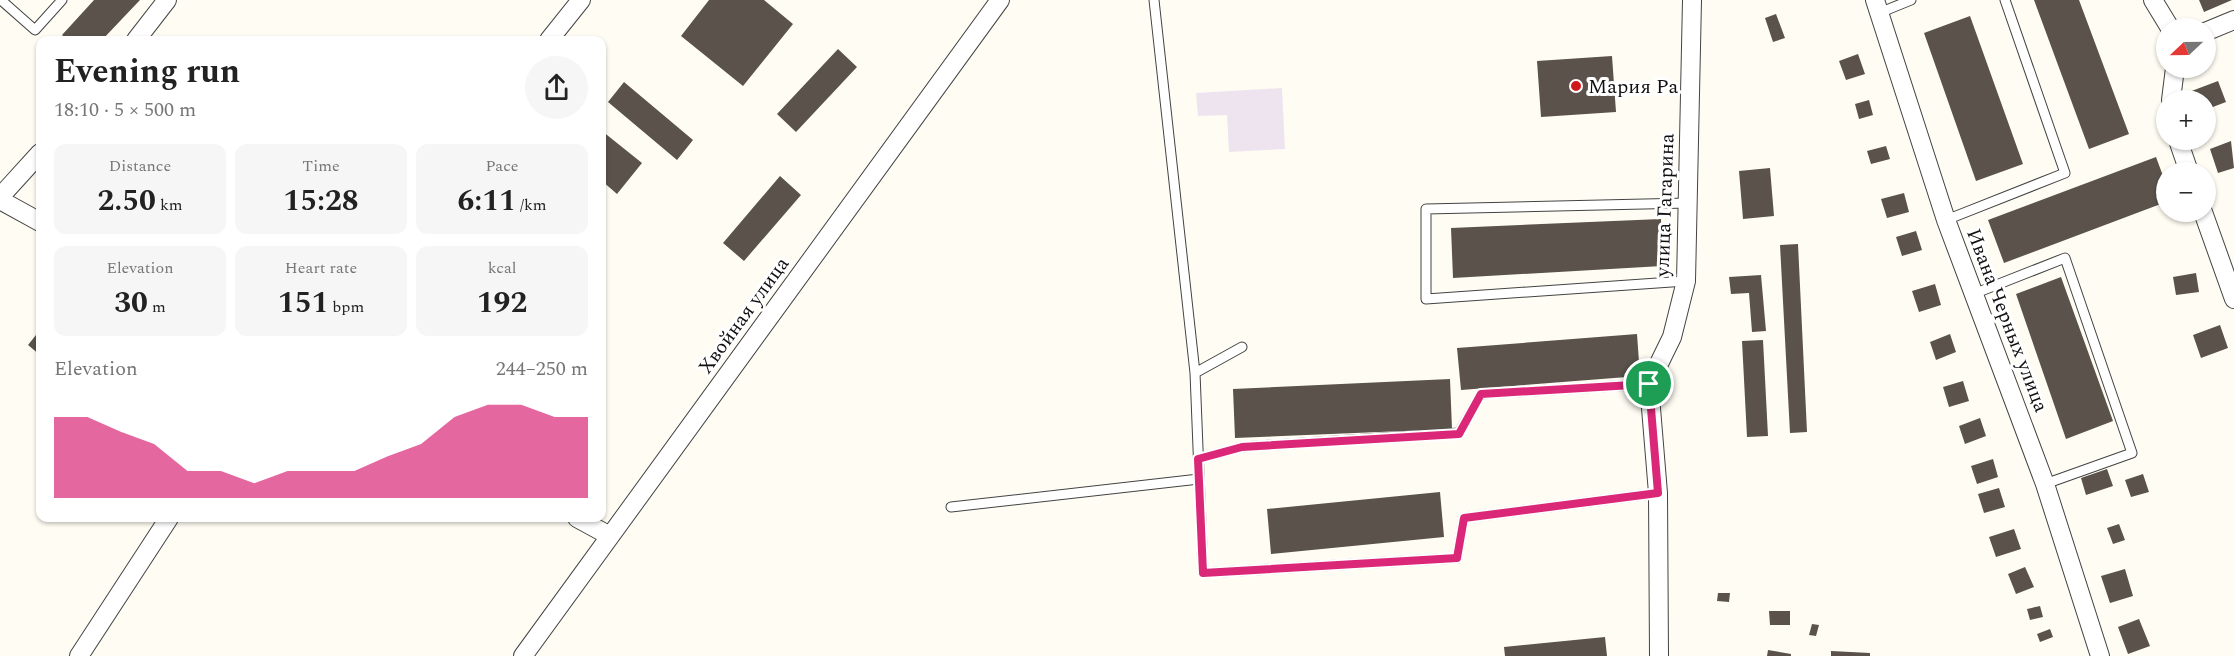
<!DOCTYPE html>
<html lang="en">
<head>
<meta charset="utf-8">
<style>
	body { margin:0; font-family:Spectral,serif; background:#f6f6f6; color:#222; height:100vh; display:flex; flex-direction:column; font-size:22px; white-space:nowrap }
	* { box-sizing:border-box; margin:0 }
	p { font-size:20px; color:#767676 }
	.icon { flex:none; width:33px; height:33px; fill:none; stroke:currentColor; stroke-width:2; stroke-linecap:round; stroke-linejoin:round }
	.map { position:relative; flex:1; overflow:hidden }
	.sheet { position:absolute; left:36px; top:36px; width:570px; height:486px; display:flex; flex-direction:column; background:#fff; border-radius:12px; box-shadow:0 2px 4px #0004 }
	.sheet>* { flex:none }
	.needle { width:39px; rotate:248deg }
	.tools { position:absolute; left:2156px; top:18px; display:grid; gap:12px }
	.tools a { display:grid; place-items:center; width:60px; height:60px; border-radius:50%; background:#fff; box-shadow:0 2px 4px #0004; font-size:30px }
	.pin { position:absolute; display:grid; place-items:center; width:51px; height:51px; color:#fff; margin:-26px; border:3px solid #fff; border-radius:50%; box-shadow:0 2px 6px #0007 }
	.round { display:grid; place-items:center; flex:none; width:63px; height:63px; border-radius:32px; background:#f6f6f6 }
	.summary { display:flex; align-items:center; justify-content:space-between; height:102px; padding:0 18px }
	h1 { font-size:33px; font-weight:700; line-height:45px }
	.metrics { display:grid; grid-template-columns:repeat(3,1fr); gap:9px; height:102px; padding:6px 18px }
	.metrics div { display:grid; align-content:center; border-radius:12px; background:#f6f6f6; text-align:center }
	.metrics b { font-size:30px; font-weight:700 }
	.metrics small { font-size:16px; font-weight:400 }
	.metrics p { font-size:16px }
	.chart { height:168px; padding:12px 18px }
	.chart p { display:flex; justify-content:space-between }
	.chart svg { width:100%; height:108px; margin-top:6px; fill:#db2777; opacity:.7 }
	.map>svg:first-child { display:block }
</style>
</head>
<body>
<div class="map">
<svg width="2234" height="656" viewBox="0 0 2234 656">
	<rect width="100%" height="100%" fill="#fffdf3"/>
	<!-- industrial -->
	<path fill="#eee4ef" d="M1282,88L1285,149L1229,152L1227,115L1198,116L1196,93Z"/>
	<!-- building -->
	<path fill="#5a524b" d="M94,0H140L102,40H68L62,35Z
		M709,0H764L793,24L743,86L681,36Z
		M2034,0H2079L2129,134L2089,149Z
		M2199,0H2232L2204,12Z
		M1776,14L1785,38L1773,42L1765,18Z
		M1970,16L2023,164L1976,181L1924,33Z
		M838,49L857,67L796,132L777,114Z
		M1858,54L1865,74L1846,80L1839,61Z
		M1612,56L1616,112L1541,117L1537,61Z
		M2218,81L2226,102L2205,110V100H2183L2181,95Z
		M624,82L693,140L677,160L608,102Z
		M1869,100L1873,115L1859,119L1855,104Z
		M602,131L642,163L617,194L602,181Z
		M2231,141L2234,168L2218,173L2210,149Z
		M1886,146L1890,159L1871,164L1867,151Z
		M2156,157L2166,184V202L2004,263L1988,220Z
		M1770,168L1774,216L1743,219L1739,171Z
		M780,176L801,195L744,261L723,243Z
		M1904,193L1909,212L1887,218L1881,199Z
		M1661,219L1662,266L1453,278L1451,228Z
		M1916,231L1922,250L1902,256L1896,237Z
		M1798,244L1807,432L1790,433L1780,245Z
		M2196,273L2199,292L2176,295L2173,277Z
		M1761,275L1766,331L1752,332L1749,293L1731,294L1729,277Z
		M2061,277L2113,421L2066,439L2016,294Z
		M1935,284L1941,305L1919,312L1912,291Z
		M2220,325L2228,348L2201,358L2193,335Z
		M40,330V355L28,345Z
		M1637,334L1640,376L1461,390L1457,348Z
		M1950,334L1956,352L1936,360L1930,342Z
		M1763,340L1768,436L1747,437L1742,341Z
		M1450,379L1452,429L1235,438L1233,389Z
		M1963,381L1969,401L1949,407L1943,387Z
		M1980,418L1986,436L1965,444L1959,426Z
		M1993,459L1998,477L1977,484L1971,466Z
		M2107,469L2113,486L2086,495L2081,478Z
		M2143,474L2149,492L2131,497L2125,480Z
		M1999,488L2005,507L1984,513L1978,494Z
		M1440,492L1444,537L1271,554L1267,509Z
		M2119,524L2125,540L2113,544L2107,528Z
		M2014,529L2021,549L1996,557L1989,537Z
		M2025,567L2034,587L2016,594L2008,574Z
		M2125,569L2133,596L2110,603L2101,576Z
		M1718,593H1730L1729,602L1717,601Z
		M2040,606L2043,617L2030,620L2027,609Z
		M1769,611H1790V625H1770Z
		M2139,619L2150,646L2128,654L2118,627Z
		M1812,624L1819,625L1816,636L1809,635Z
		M2050,629L2053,637L2040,642L2037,634Z
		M1605,637L1607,656H1505L1504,647Z
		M1768,650L1791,654V656H1767Z
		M1831,651L1870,653V656H1831Z"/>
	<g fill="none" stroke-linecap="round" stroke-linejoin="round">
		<defs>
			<path id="service" d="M1,0L35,30L62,0
				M1154,0L1195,373
				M1879,13L1911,0
				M1946,220L2065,173L2005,0
				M1686,281L1426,299V209L1688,203
				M1976,293L2065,258L2132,453L2045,484
				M1242,347L1195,373L1203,573L1457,558L1464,518L1658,493
				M1198,459L1242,447L1459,433L1481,394L1649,384
				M951,507L1199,479"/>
			<path id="minor" d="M1875,0L1946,220L2045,484L2100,656
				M2153,0L2170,28
				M2205,32L2234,20
				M136,40L167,0
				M549,40L581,0
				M2171,100L2175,68
				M2178,140L2189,172
				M0,197L40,153
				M0,200L40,222
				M2203,212L2234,299
				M577,518L610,536
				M79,656L169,518
				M523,656L1000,0
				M1659,656L1658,493L1649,384L1672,337L1686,281L1692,0"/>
		</defs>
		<!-- service casing -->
		<use href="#service" stroke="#434343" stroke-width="11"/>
		<!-- minor casing -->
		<use href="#minor" stroke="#434343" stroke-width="20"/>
		<!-- service -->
		<use href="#service" stroke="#fff" stroke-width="9"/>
		<!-- minor -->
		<use href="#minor" stroke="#fff" stroke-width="18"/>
	</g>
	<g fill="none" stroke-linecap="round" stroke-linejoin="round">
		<defs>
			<path id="route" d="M1649,384L1658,493L1464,518L1457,558L1203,573L1198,459L1242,447L1459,434L1481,394Z"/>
		</defs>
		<!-- route casing -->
		<use href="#route" stroke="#fff" stroke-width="12"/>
		<!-- route -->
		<use href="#route" stroke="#db2777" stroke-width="8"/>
	</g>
	<!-- markers -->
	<circle fill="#cf1918" stroke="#fff" stroke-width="2" cx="1576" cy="86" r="6"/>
	<g text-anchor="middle" stroke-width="6" stroke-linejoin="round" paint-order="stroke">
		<!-- poi labels -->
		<g font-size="20" fill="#101010" stroke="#fff" text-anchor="start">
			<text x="1588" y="93">Мария Ра</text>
		</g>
		<!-- street labels -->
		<g font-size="20" fill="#101010" stroke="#fff">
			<text transform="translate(1664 205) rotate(-88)" y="7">улица Гагарина</text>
			<text transform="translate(743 315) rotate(-54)" y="7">Хвойная улица</text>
			<text transform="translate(2008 320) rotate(69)" y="7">Ивана Черных улица</text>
		</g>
	</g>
</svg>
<div class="tools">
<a><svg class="needle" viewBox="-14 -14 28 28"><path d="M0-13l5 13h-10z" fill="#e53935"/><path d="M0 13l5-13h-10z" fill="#767676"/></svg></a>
<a>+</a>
<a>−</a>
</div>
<div class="pin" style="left:1649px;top:384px;background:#1e9e55"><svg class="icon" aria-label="arrive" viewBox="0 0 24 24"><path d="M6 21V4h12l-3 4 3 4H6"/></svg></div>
<section class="sheet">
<div class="summary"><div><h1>Evening run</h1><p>18:10 · 5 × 500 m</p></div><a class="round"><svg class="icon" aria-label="share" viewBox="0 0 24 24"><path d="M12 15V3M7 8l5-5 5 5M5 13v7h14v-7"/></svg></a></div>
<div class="metrics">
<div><p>Distance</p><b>2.50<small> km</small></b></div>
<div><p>Time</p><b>15:28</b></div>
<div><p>Pace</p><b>6:11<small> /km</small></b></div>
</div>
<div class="metrics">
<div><p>Elevation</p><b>30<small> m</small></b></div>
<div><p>Heart rate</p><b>151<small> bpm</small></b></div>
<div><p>kcal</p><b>192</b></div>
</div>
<div class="chart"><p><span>Elevation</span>244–250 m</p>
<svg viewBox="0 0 160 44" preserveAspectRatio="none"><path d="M0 44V11L10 11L20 17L30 22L40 33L50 33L60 38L70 33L80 33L90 33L100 27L110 22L120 11L130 6L140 6L150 11L160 11V44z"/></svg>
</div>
</section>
</div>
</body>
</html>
